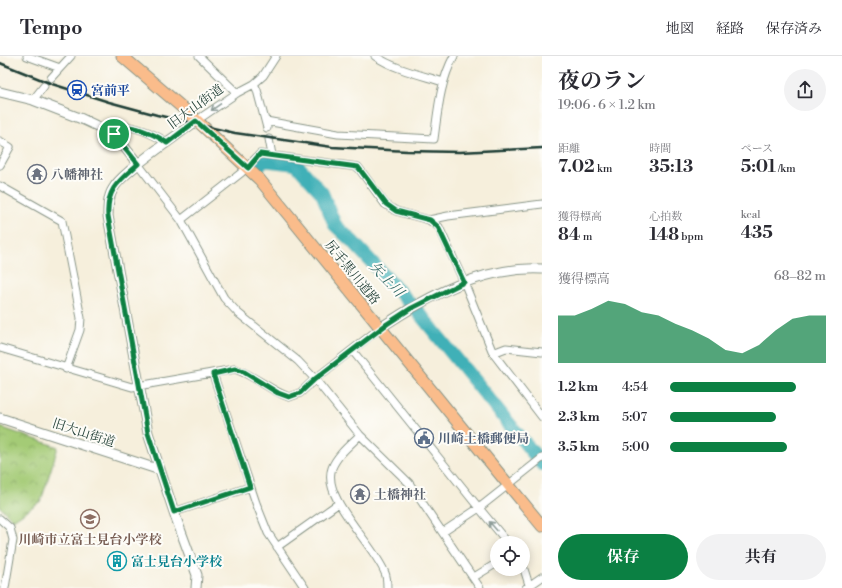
<!DOCTYPE html>
<html lang="ja">
<head>
<meta charset="utf-8">
<style>
	body { margin:0; font-family:"Libre Bodoni","Noto Serif JP",serif; background:#f2f2f3; color:#2b2b33; height:100vh; display:flex; flex-direction:column; font-size:15px; white-space:nowrap }
	* { box-sizing:border-box; margin:0 }
	p { font-size:13px; color:#7c7c81 }
	.icon { flex:none; width:22px; height:22px; fill:none; stroke:currentColor; stroke-width:2; stroke-linecap:round; stroke-linejoin:round }
	.map { position:relative; flex:1; overflow:hidden }
	.panel { display:flex; flex-direction:column; background:#fff; width:300px }
	.panel>* { flex:none }
	.controls { position:absolute; left:490px; top:480px; display:grid; gap:8px }
	.controls a { display:grid; place-items:center; width:40px; height:40px; border-radius:50%; background:#fff; box-shadow:0 2px 10px #0003; font-size:20px }
	.pin { position:absolute; display:grid; place-items:center; width:34px; height:34px; color:#fff; margin:-17px; border:2px solid #fff; border-radius:50%; box-shadow:0 1px 4px #0007 }
	.round { display:grid; place-items:center; flex:none; width:42px; height:42px; border-radius:21px; background:#f2f2f3 }
	.head { display:flex; align-items:center; justify-content:space-between; height:68px; padding:0 16px }
	h1 { font-size:22px; font-weight:700; line-height:30px }
	.stats { display:grid; grid-template-columns:repeat(3,1fr); gap:6px; height:68px; padding:4px 16px }
	.stats div { display:grid; align-content:center }
	.stats b { font-size:17px; font-weight:700 }
	.stats small { font-size:11px; font-weight:400 }
	.stats p { font-size:11px }
	.chart { height:112px; padding:8px 16px }
	.chart p { display:flex; justify-content:space-between }
	.chart svg { width:100%; height:72px; margin-top:4px; fill:#0b8043; opacity:.7 }
	.cta { display:flex; gap:8px; margin-top:auto; padding:8px 16px }
	.cta a { flex:1; height:46px; border-radius:24px; background:#0b8043; color:#fff; font-size:16px; font-weight:700; line-height:46px; text-align:center }
	.cta a+a { background:#f2f2f3; color:#2b2b33 }
	ul { padding:0 16px; list-style:none; font-size:13px }
	li { display:grid; grid-template-columns:64px 48px 1fr; align-items:center; height:30px }
	li i { height:10px; border-radius:5px; background:#0b8043 }
	header { display:flex; align-items:center; gap:24px; box-sizing:border-box; height:56px; padding:0 20px; background:#fff; border-bottom:1px solid #e1e1e2 }
	header strong { font-size:19px }
	nav { display:flex; gap:22px; margin-inline-start:auto; font-size:14px }
	main { display:flex; flex:1; min-height:0 }
	.map>svg:first-child { display:block }
</style>
</head>
<body>
<header>
<strong>Tempo</strong>
<nav><a>地図</a><a>経路</a><a>保存済み</a></nav>
</header>
<main>
<div class="map">
<svg width="542" height="532" viewBox="0 0 542 532">
	<defs>
		<pattern id="park-crowns" width="20" height="18" patternUnits="userSpaceOnUse"><rect width="20" height="18" fill="#a4cb76"/><path d="M2 6a3 3 0 1 1 6 0M12 15a3 3 0 1 1 6 0" fill="none" stroke="#85a662"/></pattern>
	</defs>
	<rect width="100%" height="100%" fill="#fdfcf7"/>
	<filter id="ink" filterUnits="userSpaceOnUse"><feTurbulence type="fractalNoise" baseFrequency=".025" numOctaves="2"/><feDisplacementMap in="SourceGraphic" scale="8" xChannelSelector="R" yChannelSelector="G"/><feConvolveMatrix kernelMatrix="1 2 1 2 8 2 1 2 1" color-interpolation-filters="sRGB"/></filter>
	<filter id="wash" filterUnits="userSpaceOnUse"><feTurbulence type="fractalNoise" baseFrequency=".012" numOctaves="4" result="noise"/><feDisplacementMap in="SourceGraphic" scale="16" xChannelSelector="R" yChannelSelector="G"/><feGaussianBlur stdDeviation="0.9" result="paint"/><feColorMatrix in="noise" values="0 0 0 0 0 0 0 0 0 0 0 0 0 0 0 0 0 1.4 0 .05"/><feComposite in="paint" operator="in"/></filter>
	<g filter="url(#wash)">
		<rect width="100%" height="100%" fill="#f6efdc"/>
		<!-- park -->
		<path fill="url(#park-crowns)" stroke="#628455" d="M0,371L58,391L41,445L13,464L0,451Z"/>
		<g fill="none" stroke-linecap="round" stroke-linejoin="round">
			<!-- river -->
			<path stroke="#40b0b7" stroke-width="14" d="M257,114L263,104L296,108L322,137L335,169L352,185L419,257L542,408"/>
		</g>
	</g>
	<g filter="url(#ink)">
		<g fill="none" stroke-linecap="round" stroke-linejoin="round">
			<defs>
				<path id="minor" d="M27,0L60,12
					M199,0L237,37
					M375,0C394,13 421,19 443,26
					M51,22L71,0
					M254,28L257,34L267,72
					M33,44L44,30
					M196,65L237,37L254,28L263,20L276,0
					M266,65L338,78L434,83C438,54 440,26 454,0
					M114,78C119,75 123,71 129,71C140,72 158,80 167,87
					M269,83L272,99
					M0,85L10,91L0,109
					M138,108L181,164L224,242L238,257L298,305L315,323L360,379L409,427L480,532
					M0,130L62,165L81,262L80,274L66,313
					M181,164L241,117L260,98L358,111L385,148L396,155L429,164L439,171L464,226L493,297L542,361
					M429,164L448,160L542,148
					M0,292L132,331L235,313C254,319 269,334 289,341L300,337L315,323L380,272
					M352,294L479,452L508,487
					M493,297L506,292L542,296
					M213,318L256,447L268,477L305,532
					M360,379C350,389 337,399 332,412C321,442 374,488 385,517C387,521 387,527 387,532
					M174,456L250,431
					M0,463L10,472L13,484L5,532
					M443,476L479,452L542,402
					M277,491L339,447
					M523,510L530,532
					M474,521L497,507
					M526,532L542,521"/>
				<path id="tertiary" d="M0,36L33,44L82,63L114,78L138,108
					M196,65C175,81 152,96 132,113C125,119 117,125 113,133C108,141 108,151 108,160L148,377L176,462L197,519L196,532
					M380,272C428,240 483,210 542,213
					M0,362L160,414"/>
				<path id="primary" d="M122,0L191,59L260,124L542,470"/>
			</defs>
			<!-- minor casing -->
			<use href="#minor" stroke="#8a9688" stroke-width="9"/>
			<!-- tertiary casing -->
			<use href="#tertiary" stroke="#8a9688" stroke-width="11"/>
			<!-- primary casing -->
			<use href="#primary" stroke="#8a9688" stroke-width="13"/>
			<!-- minor -->
			<use href="#minor" stroke="#fff" stroke-width="7"/>
			<!-- tertiary -->
			<use href="#tertiary" stroke="#fff" stroke-width="9"/>
			<!-- primary -->
			<use href="#primary" stroke="#fabc8b" stroke-width="11"/>
			<!-- rail -->
			<path stroke="#1f3d34" stroke-width="2.5" d="M0,7L52,28L109,46L157,59L235,77L332,91L407,95L460,96L542,92"/>
		</g>
		<!-- one-way arrows -->
		<defs><path id="oneway-shaft" d="M-6 0H5M1.5-3L5.5 0L1.5 3" fill="none" stroke-width="1.6" stroke-linecap="round" stroke-linejoin="round"/></defs>
		<g stroke="#8f9e9a">
			<use href="#oneway-shaft" transform="translate(216 51) rotate(145)"/>
			<use href="#oneway-shaft" transform="translate(493 470) rotate(-131)"/>
		</g>
	</g>
	<g fill="none" stroke-linecap="round" stroke-linejoin="round" filter="url(#ink)">
		<defs>
			<path id="route" d="M196,65L248,112L260,98L358,111L386,148L396,155L430,164L438,171L464,226L410,253L387,268L315,323L300,337L289,341L278,337L244,316L235,313L213,318L250,431L174,456L148,377L108,160C106,133 120,124 138,108L114,78C118,75 123,71 129,71C140,72 158,80 167,87Z"/>
		</defs>
		<!-- route casing -->
		<use href="#route" stroke="#fff" stroke-width="8"/>
		<!-- route -->
		<use href="#route" stroke="#0b8043" stroke-width="5"/>
	</g>
	<!-- icons -->
	<defs>
		<symbol id="station-ring" viewBox="-11 -11 22 22"><circle r="9.5" fill="#fdfcf7" stroke="#1a4fb4" stroke-width="1.5"/><path d="M-3-6H3Q5-6 5-4V2Q5 4 3 4L4.5 6H3L1.5 4h-3L-3 6H-4.5L-3 4Q-5 4-5 2V-4Q-5-6-3-6ZM-3.5-4v3h7v-3ZM-3.5 1v1.5H-2V1ZM2 1v1.5H3.5V1Z" fill="#1a4fb4"/></symbol>
		<symbol id="temple-ring" viewBox="-11 -11 22 22"><circle r="9.5" fill="#fdfcf7" stroke="#6b7280" stroke-width="1.5"/><path d="M0-6L5-2H3V0L6.5 2.5H4V6H1.5V3h-3V6H-4V2.5H-6.5L-3 0V-2H-5Z" fill="#6b7280"/></symbol>
		<symbol id="civic-ring" viewBox="-11 -11 22 22"><circle r="9.5" fill="#fdfcf7" stroke="#5c6f8a" stroke-width="1.5"/><path d="M-.6-6.5H3V-4.5H.6V-3L4-1V1h2V6H-6V1h2V-1L-.6-3ZM-1.2 2.5V6h2.4V2.5Z" fill="#5c6f8a"/></symbol>
		<symbol id="school-ring" viewBox="-11 -11 22 22"><circle r="9.5" fill="#fdfcf7" stroke="#8d6e63" stroke-width="1.5"/><path d="M0-5L7-2L0 1L-7-2ZM-4 1L0 2.5L4 1V4Q0 6-4 4Z" fill="#8d6e63"/></symbol>
		<symbol id="building-ring" viewBox="-11 -11 22 22"><circle r="9.5" fill="#fdfcf7" stroke="#0f9aa8" stroke-width="1.5"/><path d="M-4-6H4V6H1V3H-1V6H-4ZM-2.5-4.3h1.7v1.8h-1.7ZM.8-4.3h1.7v1.8H.8ZM-2.5-1h1.7V.8h-1.7ZM.8-1h1.7V.8H.8Z" fill="#0f9aa8"/></symbol>
	</defs>
	<g fill-rule="evenodd">
		<use href="#station-ring" x="66" y="23" width="22" height="22"/>
		<use href="#temple-ring" x="26" y="107" width="22" height="22"/>
		<use href="#civic-ring" x="413" y="371" width="22" height="22"/>
		<use href="#temple-ring" x="349" y="427" width="22" height="22"/>
		<use href="#school-ring" x="79" y="452" width="22" height="22"/>
		<use href="#building-ring" x="106" y="494" width="22" height="22"/>
	</g>
	<g text-anchor="middle" stroke-width="4" stroke-linejoin="round" paint-order="stroke">
		<!-- transit labels -->
		<g font-size="13" font-weight="bold" fill="#164399" stroke="#fdfcf7" text-anchor="start">
			<text x="91" y="39">宮前平</text>
		</g>
		<!-- street labels -->
		<g font-size="13" fill="#1f3d34" stroke="#fdfcf7">
			<text transform="translate(195 50) rotate(-36)" y="5">旧大山街道</text>
			<text transform="translate(353 216) rotate(51)" y="5">尻手黒川道路</text>
			<text transform="translate(84 376) rotate(18)" y="5">旧大山街道</text>
		</g>
		<!-- worship labels -->
		<g font-size="13" font-weight="bold" fill="#5b616d" stroke="#fdfcf7" text-anchor="start">
			<text x="51" y="123">八幡神社</text>
			<text x="374" y="443">土橋神社</text>
		</g>
		<!-- service labels -->
		<g font-size="13" font-weight="bold" fill="#4e5e75" stroke="#fdfcf7" text-anchor="start">
			<text x="438" y="387">川崎土橋郵便局</text>
		</g>
		<!-- education labels -->
		<g font-size="13" font-weight="bold" fill="#785e54" stroke="#fdfcf7">
			<text x="90" y="488">川崎市立富士見台小学校</text>
		</g>
		<!-- culture labels -->
		<g font-size="13" font-weight="bold" fill="#0d838f" stroke="#fdfcf7" text-anchor="start">
			<text x="131" y="510">富士見台小学校</text>
		</g>
		<!-- water labels -->
		<g font-size="14" font-style="italic" fill="#2b6562" stroke="#fdfcf7">
			<text transform="translate(387 223) rotate(46)" y="5">矢上川</text>
		</g>
	</g>
</svg>
<div class="controls">
<a><svg class="icon" aria-label="locate" viewBox="0 0 24 24"><circle cx="12" cy="12" r="6"/><path d="M12 2v4M12 18v4M2 12h4M18 12h4"/></svg></a>
</div>
<div class="pin" style="left:114px;top:78px;background:#1e9e55"><svg class="icon" aria-label="arrive" viewBox="0 0 24 24"><path d="M6 21V4h12l-3 4 3 4H6"/></svg></div>
</div>
<section class="panel">
<div class="head"><div><h1>夜のラン</h1><p>19:06 · 6 × 1.2 km</p></div><a class="round"><svg class="icon" aria-label="share" viewBox="0 0 24 24"><path d="M12 15V3M7 8l5-5 5 5M5 13v7h14v-7"/></svg></a></div>
<div class="stats">
<div><p>距離</p><b>7.02<small> km</small></b></div>
<div><p>時間</p><b>35:13</b></div>
<div><p>ペース</p><b>5:01<small> /km</small></b></div>
</div>
<div class="stats">
<div><p>獲得標高</p><b>84<small> m</small></b></div>
<div><p>心拍数</p><b>148<small> bpm</small></b></div>
<div><p>kcal</p><b>435</b></div>
</div>
<div class="chart"><p><span>獲得標高</span>68–82 m</p>
<svg viewBox="0 0 160 44" preserveAspectRatio="none"><path d="M0 44V15L10 15L20 11L30 6L40 8L50 13L60 15L70 20L80 24L90 29L100 36L110 38L120 33L130 24L140 17L150 15L160 15V44z"/></svg>
</div>
<ul>
<li><b>1.2 km</b>4:54<i style="width:81%"></i></li>
<li><b>2.3 km</b>5:07<i style="width:68%"></i></li>
<li><b>3.5 km</b>5:00<i style="width:75%"></i></li>
</ul>
<div class="cta"><a>保存</a><a>共有</a></div>
</section>
</main>
</body>
</html>
